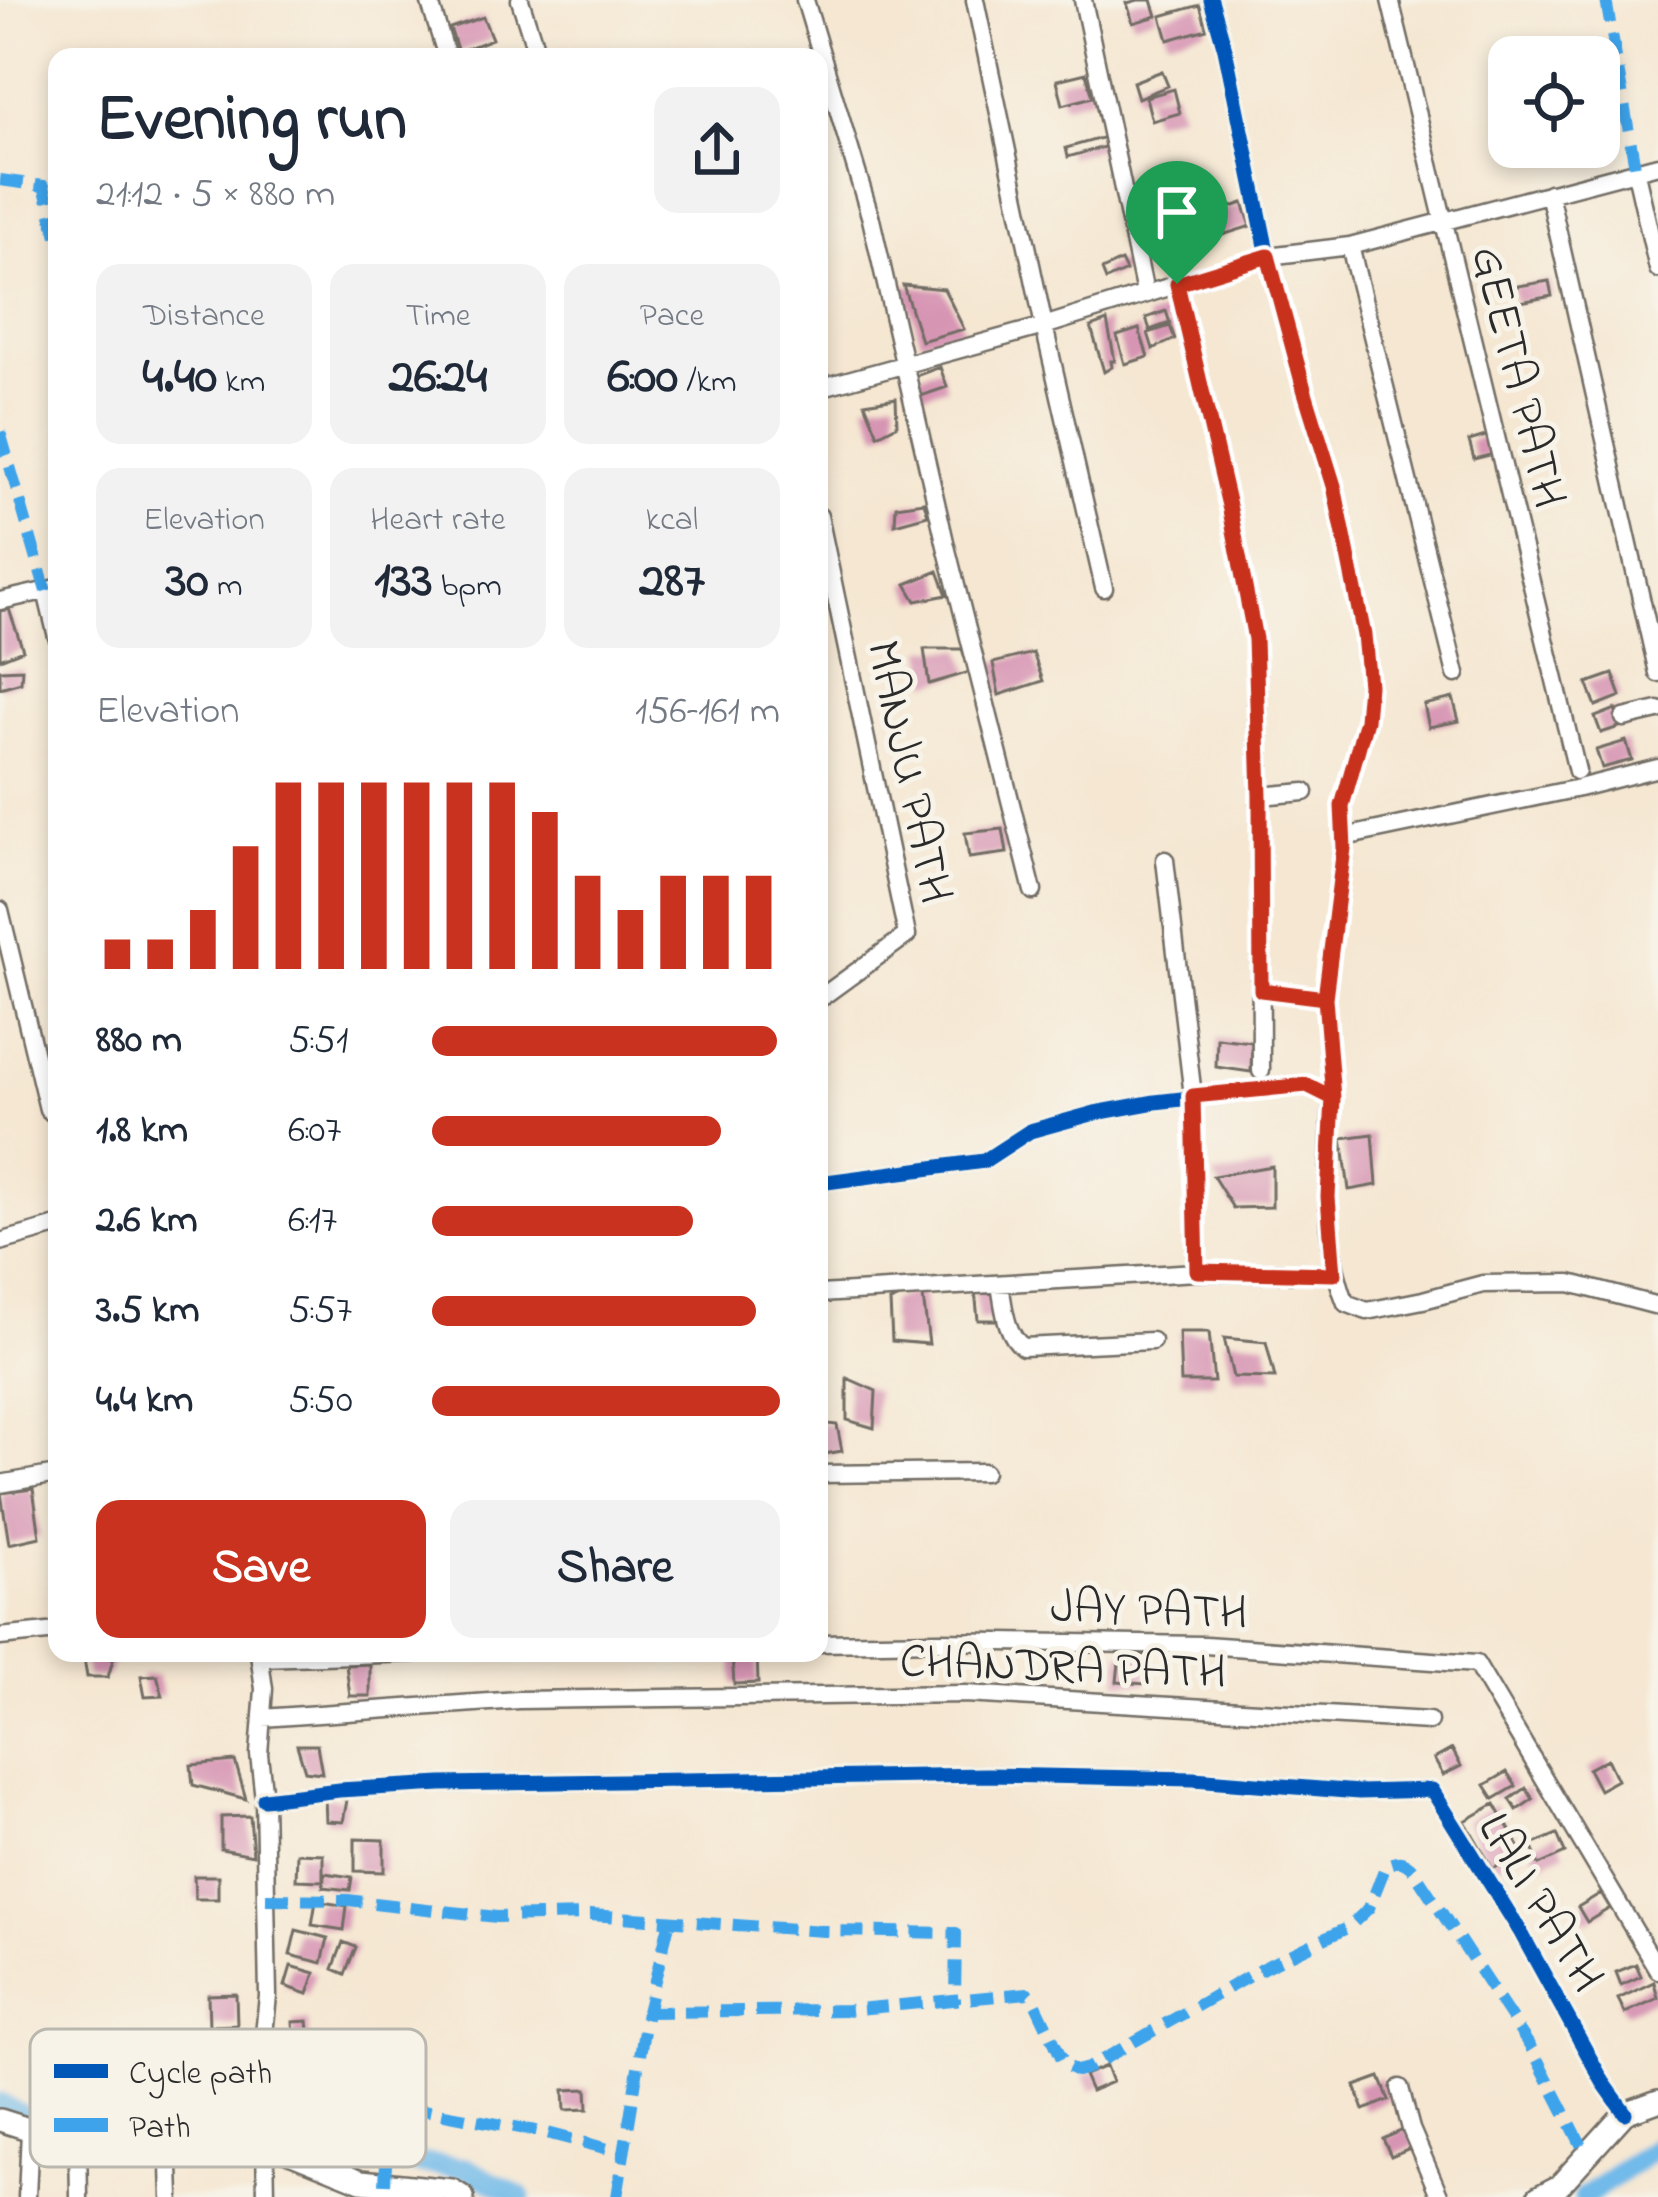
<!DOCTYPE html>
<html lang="en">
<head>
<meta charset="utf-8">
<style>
	body { margin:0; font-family:"Indie Flower",sans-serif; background:#f2f2f3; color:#1f2937; height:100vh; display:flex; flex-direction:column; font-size:45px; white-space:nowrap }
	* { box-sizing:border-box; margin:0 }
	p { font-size:39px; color:#747a83 }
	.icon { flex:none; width:66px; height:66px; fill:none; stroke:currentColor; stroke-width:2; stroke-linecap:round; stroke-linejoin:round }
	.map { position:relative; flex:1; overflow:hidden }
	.drawer { position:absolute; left:48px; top:48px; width:780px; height:1614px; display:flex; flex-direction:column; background:#fff; border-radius:24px; box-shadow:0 6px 18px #0003 }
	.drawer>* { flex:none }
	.buttons { position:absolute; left:1488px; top:36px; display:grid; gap:24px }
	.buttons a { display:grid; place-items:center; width:132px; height:132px; border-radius:24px; background:#fff; box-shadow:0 6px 18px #0003; font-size:60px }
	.pin { position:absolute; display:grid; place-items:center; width:102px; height:102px; color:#fff; margin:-123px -51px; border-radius:50% 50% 50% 0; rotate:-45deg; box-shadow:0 0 12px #0007 }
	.pin .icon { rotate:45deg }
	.round { display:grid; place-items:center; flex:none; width:126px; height:126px; border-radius:24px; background:#f2f2f3 }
	.summary { display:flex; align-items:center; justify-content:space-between; height:204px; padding:0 48px }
	h1 { font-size:66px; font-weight:700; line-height:90px }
	.metrics { display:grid; grid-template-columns:repeat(3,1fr); gap:18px; height:204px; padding:12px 48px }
	.metrics div { display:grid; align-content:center; border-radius:24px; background:#f2f2f3; text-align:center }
	.metrics b { font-size:51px; font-weight:700 }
	.metrics small { font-size:33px; font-weight:400 }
	.metrics p { font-size:33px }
	.chart { height:336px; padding:24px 48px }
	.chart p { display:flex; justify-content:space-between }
	.chart svg { width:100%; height:216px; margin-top:12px; stroke:#c8321e; stroke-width:6 }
	.cta { display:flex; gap:24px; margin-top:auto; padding:24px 48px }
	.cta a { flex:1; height:138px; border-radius:24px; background:#c8321e; color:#fff; font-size:48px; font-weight:700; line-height:138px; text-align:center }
	.cta a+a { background:#f2f2f3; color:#1f2937 }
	ul { padding:0 48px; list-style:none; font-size:39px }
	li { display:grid; grid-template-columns:192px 144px 1fr; align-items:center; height:90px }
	li i { height:30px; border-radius:15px; background:#c8321e }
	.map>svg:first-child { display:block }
</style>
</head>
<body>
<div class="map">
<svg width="1658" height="2197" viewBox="0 0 1658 2197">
	<rect width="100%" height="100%" fill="#f7f3e8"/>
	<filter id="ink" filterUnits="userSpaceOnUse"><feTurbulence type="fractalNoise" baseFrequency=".00833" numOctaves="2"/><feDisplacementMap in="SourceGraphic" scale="24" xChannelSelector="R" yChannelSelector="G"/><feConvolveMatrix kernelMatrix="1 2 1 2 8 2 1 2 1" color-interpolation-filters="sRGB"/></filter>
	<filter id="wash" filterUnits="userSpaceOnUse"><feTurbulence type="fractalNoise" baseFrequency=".004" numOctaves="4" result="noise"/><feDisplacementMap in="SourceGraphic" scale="48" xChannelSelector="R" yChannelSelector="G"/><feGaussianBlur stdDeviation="2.7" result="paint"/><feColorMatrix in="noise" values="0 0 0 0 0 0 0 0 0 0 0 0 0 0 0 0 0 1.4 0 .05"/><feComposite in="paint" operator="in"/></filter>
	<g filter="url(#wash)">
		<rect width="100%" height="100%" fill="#f5e7d2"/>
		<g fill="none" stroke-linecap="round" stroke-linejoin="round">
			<!-- canal -->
			<path stroke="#71bae9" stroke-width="21" d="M0,2104L78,2140L161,2123L225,2099L346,2156L466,2168L521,2197
				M1584,2197L1658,2146"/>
		</g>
		<g id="blocks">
			<!-- building -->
			<path fill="#d795b4" d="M1138,0H1152L1157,16L1133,23L1127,3Z
				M1200,5L1207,29L1168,40L1161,16Z
				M483,17L492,39L458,52L450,28Z
				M1162,71L1168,86L1138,98L1133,82Z
				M1086,73L1093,97L1063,105L1057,80Z
				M1174,89L1180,113L1152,121L1146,97Z
				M1105,137L1108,146L1068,157L1066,148Z
				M1243,203L1251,226L1213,238L1205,216Z
				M1121,261L1126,271L1106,280L1102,270Z
				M1549,281L1552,296L1515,303L1512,287Z
				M903,285L944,289L964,329L921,341Z
				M1166,311L1170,323L1150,330L1146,318Z
				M1107,321L1115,361H1111L1112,367L1104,372L1091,327Z
				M1170,326L1175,339L1153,349L1148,333Z
				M1139,329L1148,357L1125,364L1117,336Z
				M940,367L947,387L915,398L910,378Z
				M896,398L897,425L878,435L865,403Z
				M1489,435L1494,454L1474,459L1469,441Z
				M924,502L928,515L895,524L896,506Z
				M938,571L947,595L916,601L906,584Z
				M9,609L23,650L0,659V611Z
				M924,649H962L970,672L929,684Z
				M1033,653L1043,681L999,695L993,663Z
				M22,669L21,682L0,688V670Z
				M1613,674L1621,696L1596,706L1587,683Z
				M1453,698L1459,721L1429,727L1424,705Z
				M1616,709L1622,726L1601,733L1595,717Z
				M1626,741L1632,760L1602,768L1596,750Z
				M1003,829L1007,853L969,858L965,833Z
				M1217,1038L1252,1042L1251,1072L1216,1067Z
				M1373,1134L1377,1185L1349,1190L1342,1138Z
				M1272,1166V1207L1233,1208L1213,1176Z
				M922,1289L929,1344L892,1341L890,1302Z
				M975,1290H999L1005,1320H978Z
				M1179,1332H1209L1214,1382H1181Z
				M1224,1338L1266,1342L1275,1378L1233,1377Z
				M847,1378L876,1391L874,1428L847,1420Z
				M819,1423L837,1425L842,1451L819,1455Z
				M33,1489L40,1537L9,1544L1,1493Z
				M83,1653H115L108,1677H87Z
				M749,1653H757L758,1683L734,1684L732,1654Z
				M1120,1653L1148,1655L1146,1684L1117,1682Z
				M370,1664V1696H350L346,1665Z
				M157,1675L163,1696L145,1697L141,1676Z
				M297,1745H317L322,1773L305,1771Z
				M1452,1749L1461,1766L1443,1775L1434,1759Z
				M1607,1759L1617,1780L1599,1790L1588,1769Z
				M235,1761L246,1799L193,1785L191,1765Z
				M1507,1772L1516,1786L1494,1799L1485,1785Z
				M1526,1788L1533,1799L1517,1810L1510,1799Z
				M325,1797L347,1800L343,1822L326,1821Z
				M1495,1804L1522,1852L1493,1869L1465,1821Z
				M250,1816L253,1855L221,1849V1817Z
				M1557,1834L1565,1853L1539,1865L1531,1845Z
				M355,1839L384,1840V1872L355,1871Z
				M297,1853L323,1854V1881L296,1880Z
				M325,1873L352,1877L350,1890L323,1887Z
				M194,1876H218V1899H195Z
				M1601,1893L1610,1908L1587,1922L1578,1907Z
				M316,1901L347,1906L344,1930L312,1925Z
				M296,1930L328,1938L322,1963L290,1955Z
				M343,1942L356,1947L345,1974L333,1969Z
				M1636,1964L1641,1976L1621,1985L1616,1972Z
				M291,1966L315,1973L308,1994L285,1986Z
				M1654,1982L1658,1998L1625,2013L1618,1999Z
				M236,1994L237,2025L209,2026L208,1995Z
				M308,2021L310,2041L295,2043L293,2022Z
				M1106,2066L1112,2082L1091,2091L1084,2075Z
				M1380,2077L1389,2100L1364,2110L1355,2086Z
				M587,2089L588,2109L565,2110L564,2090Z
				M1408,2128L1415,2146L1391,2156L1383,2139Z"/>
		</g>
	</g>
	<g filter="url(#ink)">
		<use href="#blocks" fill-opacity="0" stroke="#726d65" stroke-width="3"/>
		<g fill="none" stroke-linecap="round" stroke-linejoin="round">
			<defs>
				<path id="minor" d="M429,0L447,57
					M520,0L538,57
					M805,0L871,219L946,546L1033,891
					M975,0L1044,326L1104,588
					M1083,0L1145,293
					M1390,0L1577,771
					M1636,173L1658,269
					M1549,193L1658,673
					M1350,246L1456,674
					M1177,284L1230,510L1255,639L1260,796
					M819,388L1044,326L1268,256L1350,246L1658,165
					M819,516L907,935L819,999
					M46,591L57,637
					M0,601L57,588
					M1624,718L1658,710
					M1344,837L1579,788L1658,768
					M1165,860L1193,1096L1197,1272
					M0,910L48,1109L57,1117
					M1261,990L1325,998
					M1261,1071L1260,796L1305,792
					M1332,1098C1329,1167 1320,1239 1346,1303L1367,1311L1423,1300L1483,1284L1570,1283L1658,1306
					M819,1183L984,1161L1030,1131L1095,1113L1155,1102L1307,1085L1332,1098L1325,998L1344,848L1342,806L1366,720L1369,685L1364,635L1334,486L1304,389L1268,256L1225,49L1211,0
					M0,1242L57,1226
					M1000,1285C1004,1306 1005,1334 1023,1347L1152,1341
					M819,1294L1197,1272L1334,1274
					M819,1474L984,1472
					M0,1484L57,1474
					M0,1637L57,1631
					M819,1643L939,1641L1205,1645L1476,1664L1658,1970
					M260,1658L414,1653
					M262,1718L518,1700L965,1694L1429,1721
					M264,1799L339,1790L441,1784L986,1775L1194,1779L1359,1792L1432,1790L1520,1931L1603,2082L1625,2113
					M1400,2088L1411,2129L1440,2197
					M246,2131L258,2091L268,1996L264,1799L259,1754L264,1689L259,1653
					M169,2136L171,2197
					M78,2140L79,2197
					M265,2142L266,2197
					M27,2197L30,2130"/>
				<path id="tertiary" d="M0,2120L41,2133L113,2147L169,2136L226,2119L265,2142L361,2181L452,2190L463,2197
					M1538,2197L1559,2186L1625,2113L1658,2101"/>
			</defs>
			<!-- minor casing -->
			<use href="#minor" stroke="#726d65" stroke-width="21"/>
			<!-- tertiary casing -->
			<use href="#tertiary" stroke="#726d65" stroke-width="26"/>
			<!-- minor -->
			<use href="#minor" stroke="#fff" stroke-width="16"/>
			<!-- tertiary -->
			<use href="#tertiary" stroke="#fff" stroke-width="21"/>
			<!-- quiet -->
			<path stroke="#3ea3eb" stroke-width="12" stroke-dasharray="24 12" stroke-linecap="butt" d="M1606,0L1636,173
				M0,180L44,186L57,236
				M0,432L46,591
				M266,1899L348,1900L497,1917L590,1915L824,1931L956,1933L955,2002
				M647,2012L847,2010L1028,1993L1034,2000L1065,2065L1077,2071L1088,2068L1265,1967L1349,1927L1369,1908L1386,1865C1400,1860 1403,1860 1414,1871L1533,2051L1586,2154
				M336,2094L547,2133L624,2153
				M385,2184L389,2103
				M617,2197L647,2012L670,1920"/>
			<defs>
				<path id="cycleway" d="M819,1183L984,1161L1030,1131L1095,1113L1155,1102L1307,1085L1332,1098L1325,998L1344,848L1342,806L1366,720L1369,685L1364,635L1334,486L1304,389L1268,256L1225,49L1211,0
					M264,1799L339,1790L441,1784L986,1775L1194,1779L1359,1792L1432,1790L1520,1931L1603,2082L1625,2113"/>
			</defs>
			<!-- cycleway casing -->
			<use href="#cycleway" stroke="#f7f3e8" stroke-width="22"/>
			<!-- cycleway -->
			<use href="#cycleway" stroke="#0057b8" stroke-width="15"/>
		</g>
	</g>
	<g fill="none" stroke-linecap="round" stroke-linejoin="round" filter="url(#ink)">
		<defs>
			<path id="route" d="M1177,284L1230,510L1255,639L1260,796L1261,990L1325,998L1333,1098L1328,1197L1334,1274L1197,1271L1193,1096L1307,1085L1333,1098L1325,998L1344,848L1342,806L1366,720L1369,685L1364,635L1334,486L1304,389L1268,256L1177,284"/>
		</defs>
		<!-- route casing -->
		<use href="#route" stroke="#fff" stroke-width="24"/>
		<!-- route -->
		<use href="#route" stroke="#c8321e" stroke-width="15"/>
	</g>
	<g text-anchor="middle" stroke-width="10" stroke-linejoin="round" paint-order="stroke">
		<!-- street labels -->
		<g font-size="48" fill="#2b2b2b" stroke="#f7f3e8">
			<text transform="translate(1521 376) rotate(76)" y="17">GEETA PATH</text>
			<text transform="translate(912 771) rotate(78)" y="17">MANJU PATH</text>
			<text transform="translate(1149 1607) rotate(2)" y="17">JAY PATH</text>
			<text transform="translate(1063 1664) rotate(2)" y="17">CHANDRA PATH</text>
			<text transform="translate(1543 1901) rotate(59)" y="17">LALI PATH</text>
		</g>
	</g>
	<!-- legend -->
	<rect x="30" y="2029" width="396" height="138" rx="18" fill="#f7f3e8" stroke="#bab7af" stroke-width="3"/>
	<rect x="54" y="2064" width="54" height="14" fill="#0057b8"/>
	<rect x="54" y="2118" width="54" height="14" fill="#3ea3eb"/>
	<g font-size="33" fill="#2b2b2b">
		<text x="129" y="2083">Cycle path</text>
		<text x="129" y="2137">Path</text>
	</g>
</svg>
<div class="buttons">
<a><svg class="icon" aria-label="locate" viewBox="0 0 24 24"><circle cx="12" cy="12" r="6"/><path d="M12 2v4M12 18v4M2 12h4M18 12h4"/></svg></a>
</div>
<div class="pin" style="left:1177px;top:284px;background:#1e9e55"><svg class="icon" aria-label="arrive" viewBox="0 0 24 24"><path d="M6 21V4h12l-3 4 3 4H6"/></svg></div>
<section class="drawer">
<div class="summary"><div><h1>Evening run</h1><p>21:12 · 5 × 880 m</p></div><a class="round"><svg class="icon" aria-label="share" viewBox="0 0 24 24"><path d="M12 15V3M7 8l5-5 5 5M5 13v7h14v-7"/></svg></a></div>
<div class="metrics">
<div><p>Distance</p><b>4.40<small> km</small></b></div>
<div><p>Time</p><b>26:24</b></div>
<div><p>Pace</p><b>6:00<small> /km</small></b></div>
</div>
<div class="metrics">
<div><p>Elevation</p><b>30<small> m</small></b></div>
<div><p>Heart rate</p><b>133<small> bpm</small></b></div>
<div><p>kcal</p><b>287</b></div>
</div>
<div class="chart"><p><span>Elevation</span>156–161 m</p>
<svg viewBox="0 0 160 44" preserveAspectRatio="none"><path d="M5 44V38M15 44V38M25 44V32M35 44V19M45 44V6M55 44V6M65 44V6M75 44V6M85 44V6M95 44V6M105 44V12M115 44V25M125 44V32M135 44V25M145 44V25M155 44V25"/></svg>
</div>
<ul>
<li><b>880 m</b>5:51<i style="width:99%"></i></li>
<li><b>1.8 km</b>6:07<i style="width:83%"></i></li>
<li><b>2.6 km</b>6:17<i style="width:75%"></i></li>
<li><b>3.5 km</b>5:57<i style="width:93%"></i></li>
<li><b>4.4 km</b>5:50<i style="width:100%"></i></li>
</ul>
<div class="cta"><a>Save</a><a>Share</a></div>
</section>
</div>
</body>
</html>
